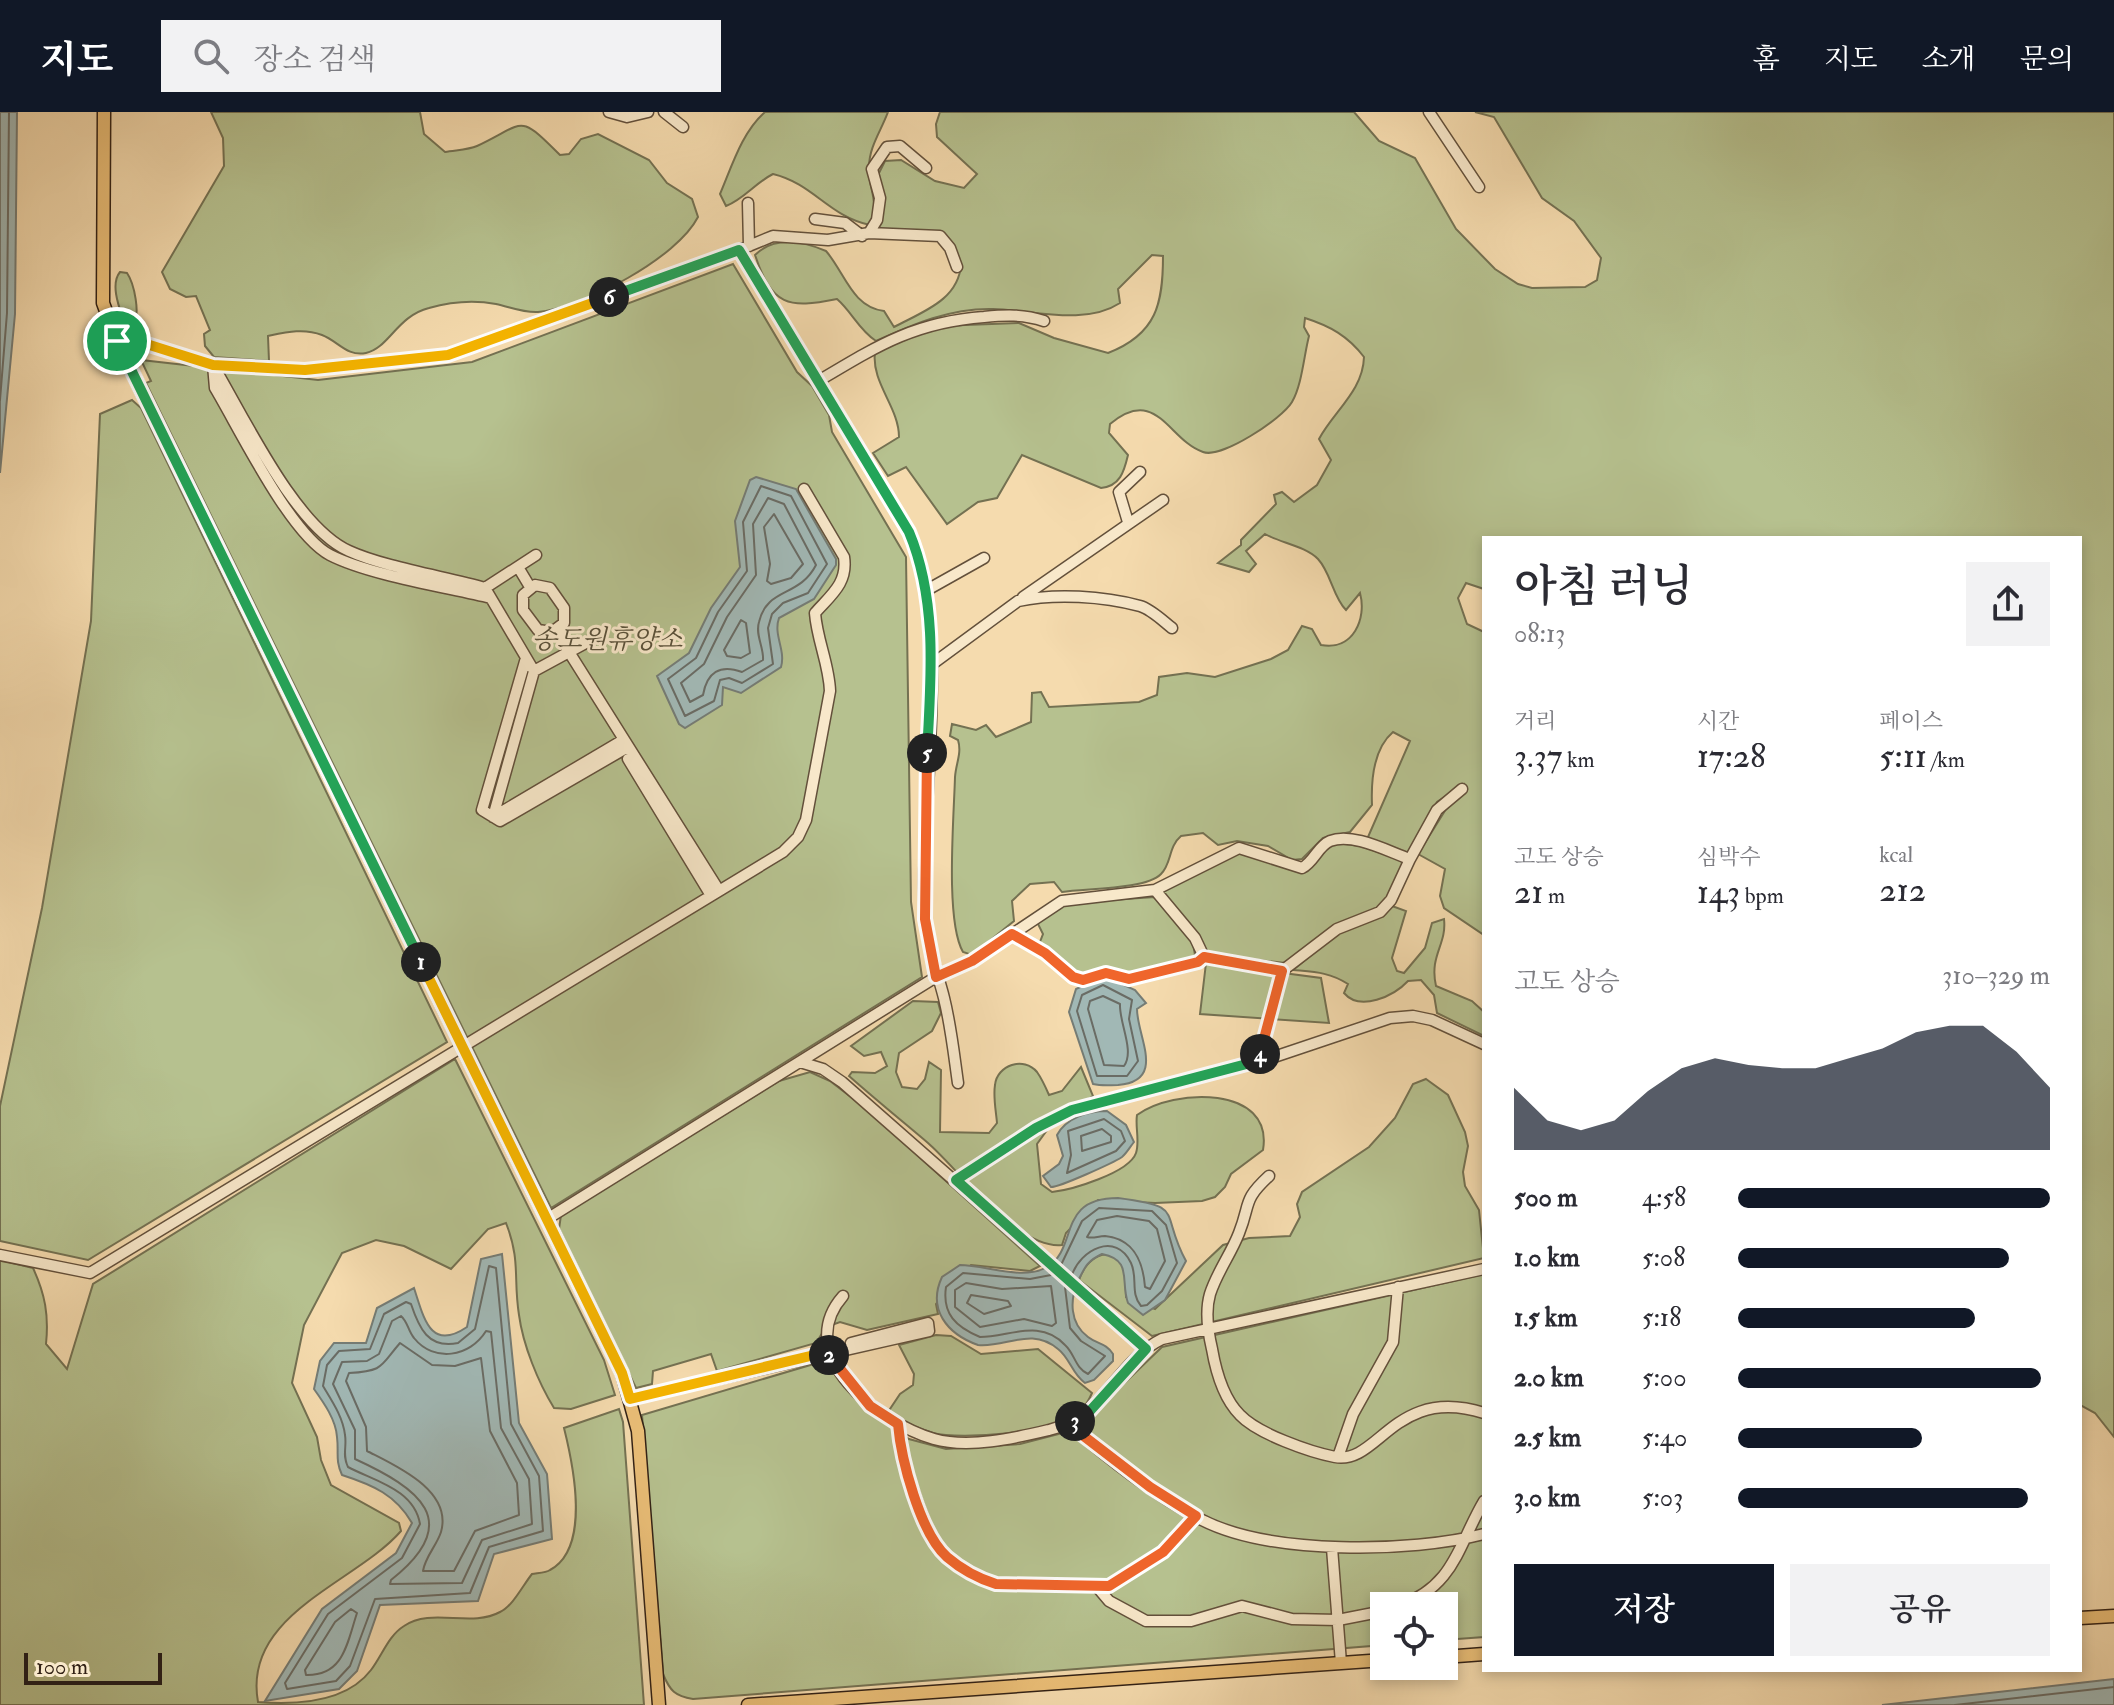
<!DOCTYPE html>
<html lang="ko">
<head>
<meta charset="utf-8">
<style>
	body { margin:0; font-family:"IM FELL Double Pica","Noto Serif KR",serif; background:#f2f2f3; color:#2b2b33; height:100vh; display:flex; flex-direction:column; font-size:30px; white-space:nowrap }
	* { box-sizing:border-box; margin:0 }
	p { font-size:26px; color:#7c7c81 }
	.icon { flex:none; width:44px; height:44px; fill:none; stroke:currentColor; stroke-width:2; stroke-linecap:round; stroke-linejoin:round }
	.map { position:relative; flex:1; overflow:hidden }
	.sheet { position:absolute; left:1482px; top:424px; width:600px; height:1136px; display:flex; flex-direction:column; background:#fff; border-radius:0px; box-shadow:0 4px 12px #0003 }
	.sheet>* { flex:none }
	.fabs { position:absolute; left:1370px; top:1480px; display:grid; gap:16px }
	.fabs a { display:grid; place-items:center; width:88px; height:88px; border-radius:0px; background:#fff; box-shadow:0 4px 12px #0003; font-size:40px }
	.scale { position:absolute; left:24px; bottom:20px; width:138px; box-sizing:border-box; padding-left:8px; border:4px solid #322115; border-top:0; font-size:22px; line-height:28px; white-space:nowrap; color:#322115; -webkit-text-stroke:6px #f8e8ca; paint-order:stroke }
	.pin { position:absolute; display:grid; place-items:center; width:68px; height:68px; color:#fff; margin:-34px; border:4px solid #fff; border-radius:50%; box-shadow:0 2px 8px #0007 }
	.km { position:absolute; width:40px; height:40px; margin:-20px; border-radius:50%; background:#222; color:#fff; font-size:22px; line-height:40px; text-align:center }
	.round { display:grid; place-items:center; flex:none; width:84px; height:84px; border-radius:0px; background:#f2f2f3 }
	.overview { display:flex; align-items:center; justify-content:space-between; height:136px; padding:0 32px }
	h1 { font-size:44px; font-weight:600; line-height:60px }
	.figures { display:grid; grid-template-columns:repeat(3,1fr); gap:12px; height:136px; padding:8px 32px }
	.figures div { display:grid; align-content:center }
	.figures b { font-size:34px; font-weight:600 }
	.figures small { font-size:22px; font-weight:400 }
	.figures p { font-size:22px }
	.chart { height:224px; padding:16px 32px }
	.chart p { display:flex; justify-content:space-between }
	.chart svg { width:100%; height:144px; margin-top:8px; fill:#111827; opacity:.7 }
	.button { display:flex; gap:16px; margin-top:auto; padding:16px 32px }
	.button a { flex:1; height:92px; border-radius:0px; background:#111827; color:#fff; font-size:32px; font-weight:600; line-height:92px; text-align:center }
	.button a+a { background:#f2f2f3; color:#2b2b33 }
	ul { padding:0 32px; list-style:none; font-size:26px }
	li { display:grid; grid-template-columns:128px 96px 1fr; align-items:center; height:60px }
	li i { height:20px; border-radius:10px; background:#111827 }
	header { display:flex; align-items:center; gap:48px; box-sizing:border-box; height:112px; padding:0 40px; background:#111827; color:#fff }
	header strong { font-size:38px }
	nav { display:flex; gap:44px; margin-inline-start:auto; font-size:28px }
	.search { width:560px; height:72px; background:#f2f2f3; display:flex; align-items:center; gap:20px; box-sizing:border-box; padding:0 28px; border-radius:0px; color:#7c7c81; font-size:30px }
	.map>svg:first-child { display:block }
</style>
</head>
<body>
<header>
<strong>지도</strong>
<div class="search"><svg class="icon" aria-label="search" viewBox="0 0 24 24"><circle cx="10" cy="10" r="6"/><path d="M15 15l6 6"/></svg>장소 검색</div>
<nav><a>홈</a><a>지도</a><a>소개</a><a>문의</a></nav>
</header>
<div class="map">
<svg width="2114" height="1593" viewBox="0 0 2114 1593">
	<rect width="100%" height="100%" fill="#f5dbae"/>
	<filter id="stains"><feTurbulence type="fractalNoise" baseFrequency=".0025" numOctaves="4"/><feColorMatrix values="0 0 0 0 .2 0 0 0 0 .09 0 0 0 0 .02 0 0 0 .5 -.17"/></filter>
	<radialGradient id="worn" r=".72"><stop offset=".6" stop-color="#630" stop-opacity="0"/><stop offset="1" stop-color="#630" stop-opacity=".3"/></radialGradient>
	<!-- green -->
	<path fill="#b6c18f" stroke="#747152" stroke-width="2" d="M211,0H420L424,22L445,40C455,38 468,38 477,34C526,11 517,0 560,43L569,42L581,27L598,22L649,48L667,71L692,87L698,105C677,146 585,195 538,200C524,201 510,195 496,192C475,188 450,190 429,196C397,204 389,236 366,241C347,245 338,229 322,223C304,216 287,220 268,224L269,249L214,245L205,234L204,222L210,218L196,184L186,185L170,177L162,160L224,54L223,26Z
		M765,0H888C881,19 869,35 869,55C868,79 880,86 870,113C828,104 814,72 773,62C755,71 744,87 726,94L720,82C732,54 742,20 765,0Z
		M940,0H1354L1379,29L1415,46L1456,117L1495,157L1518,172L1532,176L1585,175L1597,168L1601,146L1574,109L1542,86L1494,5L1475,0H2114V1325L2095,1301L2080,1293V426H1484V477L1466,471L1458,486L1467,512L1484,520V823L1444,796L1440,784L1445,757L1418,742L1451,689L1466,680L1464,672L1437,690L1411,741L1407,743L1370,729L1368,725L1410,629L1393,620C1373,637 1371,669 1372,693L1350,720L1323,726L1302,747L1292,748L1268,734L1237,729L1218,733L1203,721L1181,724C1168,735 1172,751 1161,762C1145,778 1086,776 1062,780L1054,770L1030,772L1012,789L1014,809L972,843L963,840C945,809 954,704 955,665C956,651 962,641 958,628L950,624L952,612L976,618L986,613L996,625L1031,610L1032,581L1041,580L1049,595L1139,590L1157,583L1159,565L1187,561L1215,565L1271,547L1288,538L1302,514L1312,517L1321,533C1353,539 1367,507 1360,481L1346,498C1333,485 1331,461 1318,447C1305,434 1281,431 1265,422L1246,439L1256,452L1249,460L1218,451L1241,433V428L1276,392L1274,383L1282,380L1294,390L1317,373L1331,348L1319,327C1334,299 1363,279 1364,245C1348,224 1330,214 1305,206L1304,215L1309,224C1304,243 1302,273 1292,290C1282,307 1221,347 1203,340C1168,328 1157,273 1110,312L1109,321L1128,343C1124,360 1120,374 1101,376L1022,343L997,386L978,390L947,412L906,355L888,364L873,341L899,325C899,295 871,271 875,240L939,214L1019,211L1054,226L1108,241C1157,222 1163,191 1163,144L1152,143L1118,177L1120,191C1085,214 1032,198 993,197C950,196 914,212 876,229C859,218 852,200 837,187C788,197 772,194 755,143C774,124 803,129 826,139C845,161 852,195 884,199L894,215C922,200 959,188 961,152L940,120L876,117L885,88L878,63L885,49L901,48L935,69L964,76L977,62L937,25L936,12Z
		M733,152L797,260L812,274L829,303L832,320L906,445L911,790L922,865L551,1096L146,271L151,269L141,248L318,268L472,250Z
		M120,160L127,161C134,171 141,203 133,212L124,210C119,195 110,172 120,160Z
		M132,288L141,296L447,930L88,1148L0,1129V994L42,796L91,509L100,302Z
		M1337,731L1361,734L1401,748L1404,757L1382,794L1286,851L1209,843L1163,780L1237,739L1311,755L1329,734Z
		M1155,785L1193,831L1195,843L1190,849C1153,858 1116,870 1078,863L1038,835L1043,822L1036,808L1065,791Z
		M1392,794L1406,799L1392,846L1397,859L1404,861L1425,836L1432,811L1444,807C1447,833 1429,843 1436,874L1472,889L1484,900V924L1437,901L1434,883L1421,868L1408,869C1394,884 1360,900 1344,881L1348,872C1329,860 1314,860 1293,858L1338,821L1385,802Z
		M1206,851L1321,866L1329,911L1200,902Z
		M913,889L938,890L941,901L932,919L899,941L896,960L902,975L917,977L925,967L929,950L941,958L940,1020L989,1021L997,1011C996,999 993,985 995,973C997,953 1024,944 1037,960C1042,967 1046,976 1049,983L1062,979L1081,955L1093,984L1053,1010L1037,1032L1041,1072L1052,1080C1071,1078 1129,1061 1136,1041C1140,1029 1135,1015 1137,1003C1173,976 1274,973 1263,1038L1231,1062L1225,1075L1215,1085L1202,1089L1155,1091L1098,1088L1066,1121L1062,1133C1018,1138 959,1058 928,1031C902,1009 875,987 849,964L852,960L875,961L887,954L881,940L864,944L851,934Z
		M455,947L604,1248L615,1283L571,1297L554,1296C538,1270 523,1233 519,1203C513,1165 521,1150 506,1111L488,1117L451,1157L404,1134L376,1128L342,1141L304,1213L292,1271L317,1325L321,1348L331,1373L399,1411L401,1419C356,1471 242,1502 258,1590C296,1593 346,1591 371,1558C382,1544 388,1524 404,1514C431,1495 471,1516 500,1500C513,1494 523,1473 532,1462C537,1461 546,1461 550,1458C591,1436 573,1352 564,1316L619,1297L623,1310L644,1593H0V1148L33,1156C45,1182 49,1203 46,1232L67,1257L93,1172Z
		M810,960L830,969L864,995L1040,1154L1030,1159L971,1153L936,1192L938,1202L867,1218L840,1210L826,1215L816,1231L717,1259L711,1242L653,1259L652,1272L636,1276L559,1117L561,1103L779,969Z
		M1426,967L1448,983L1465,1020L1468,1034L1463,1060L1465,1074L1479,1098L1484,1146L1152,1224L1079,1168C1086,1146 1109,1130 1125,1156L1126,1185L1155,1197L1223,1133L1249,1126L1290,1124L1300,1105L1297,1092L1302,1080L1369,1035L1395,1006L1413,972Z
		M1484,1162V1525L1444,1528V1494H1384V1533L693,1587C675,1584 670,1579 663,1562L642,1303L824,1249L877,1306L909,1327L946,1337L1020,1332L1070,1319L1085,1309L1162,1235Z
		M936,1223L951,1224L981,1242L1038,1237L1092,1281C1089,1288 1084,1296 1079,1302C1058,1321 960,1328 933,1321C917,1316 902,1309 888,1300L900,1282L913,1273L914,1262L899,1233Z"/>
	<!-- water -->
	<path fill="#a1b8b5" stroke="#757c75" stroke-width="2" d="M0,0H17L15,202L0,361Z
		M756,365L796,377L836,447V453L814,487L779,506C773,523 786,538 781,555L741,581L723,575L722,593L685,616L679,612L657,564L689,541L711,496L740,455L735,409L750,368Z
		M1104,864L1135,878L1146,891L1137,897C1137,925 1167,969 1118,973C1109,973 1102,974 1093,972L1069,900L1076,877Z
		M1107,999L1126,1013L1134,1030C1130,1035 1126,1042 1122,1045C1113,1051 1060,1075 1051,1075L1043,1064L1059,1052L1063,1044L1057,1023C1066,1006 1088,999 1107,999Z
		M1118,1086C1187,1095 1159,1099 1186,1149L1165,1188L1143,1203L1128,1191C1120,1169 1133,1148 1102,1142C1087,1149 1085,1155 1078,1169C1070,1187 1069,1211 1088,1225C1097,1232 1106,1231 1113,1242V1249L1094,1268L1085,1271C1072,1262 1070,1246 1058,1237C1031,1214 1006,1236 978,1233C947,1222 927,1197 942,1165L960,1153C986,1153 1023,1169 1047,1155C1079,1136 1056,1086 1118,1086Z
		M502,1142L519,1311L547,1362L552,1427L494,1442L478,1489L380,1493L357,1559L339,1577L265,1589L322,1497L396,1441L412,1411C396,1383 373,1373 342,1363C335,1348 339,1341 337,1325C336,1308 324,1291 314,1277L320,1249L334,1231H366L377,1196L414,1176C424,1206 430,1240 467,1215L481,1147Z
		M2114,1567V1593H1882Z"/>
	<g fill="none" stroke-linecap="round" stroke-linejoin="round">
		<!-- shore -->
		<path stroke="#6a6c65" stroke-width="2" d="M0,288L7,201L9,0
			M761,374L791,384L827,452L808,481L783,491L772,502L768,516L773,552L742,571L729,566L720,568L714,589L685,604L668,567L696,546L718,500L747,459L743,410Z
			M768,386L784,392L816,453C799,486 767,475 759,510C755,523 764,535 763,548L742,560C720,552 707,560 703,583L690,590L681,571L704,552L727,505L756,463L753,412Z
			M774,402L803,452L791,466L771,472L767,469L770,452L764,415Z
			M741,508L746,511L750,541L741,546L727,544L724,538Z
			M1103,873L1132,888L1129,907L1138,949L1127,964H1097L1077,899L1082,883Z
			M1103,884L1120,892C1119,911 1135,939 1124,954L1104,953L1088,897L1090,889Z
			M1104,1007L1121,1019L1125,1029L1116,1039L1067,1061L1071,1043L1068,1019Z
			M1102,1017L1111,1024V1030L1082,1039L1081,1024Z
			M1117,1104L1149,1109L1157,1117L1165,1149L1150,1177L1145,1175C1143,1149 1134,1127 1105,1124C1098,1124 1093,1127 1087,1125L1097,1108Z
			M1061,1153L1082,1109L1099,1096L1152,1099L1166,1113L1177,1151L1162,1179L1147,1193L1141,1194C1130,1181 1138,1166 1131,1151C1116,1119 1080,1138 1072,1163
			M489,1154L496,1156L511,1312L539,1364L543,1419L489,1435L470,1481L375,1487L350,1554L336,1569L287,1577L285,1571L328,1502L402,1446L420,1412C414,1377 374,1369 348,1355C342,1343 347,1335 345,1323C343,1305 332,1289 323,1274L327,1253L339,1239L370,1237L384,1202L406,1190L411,1192C419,1216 428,1237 458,1231L475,1217Z
			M1051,1163L1030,1167L963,1161L946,1175C942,1202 956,1215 980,1225C1009,1225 1040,1206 1065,1233C1075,1242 1075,1256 1088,1262L1105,1244L1081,1229L1070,1216L1065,1175
			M966,1171L1002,1177L1051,1174L1056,1211L1052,1214L1024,1207L980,1215L955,1195V1178Z
			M971,1183L1008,1189L1011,1194L984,1202L967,1191Z
			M401,1204C408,1210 408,1219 414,1226C434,1251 470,1245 486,1219L491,1220L501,1316L529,1367L532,1412L482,1428L462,1471L390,1472L391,1468C466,1409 418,1376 355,1347V1318L333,1272L342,1250L367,1249L379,1242L392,1209Z
			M400,1231L432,1253L455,1254L481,1246L490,1319L517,1371L519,1403L475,1419L454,1459H423C425,1445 437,1433 441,1420C453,1378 394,1353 367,1339L366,1315L346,1269L349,1261C385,1259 380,1254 400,1231Z
			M351,1497L357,1501C347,1531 344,1564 306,1563L305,1558L335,1510Z
			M1955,1593L2114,1575"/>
		<defs>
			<path id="minor" d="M609,0L627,5L648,0
				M664,0L683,15
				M1429,0L1479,75
				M748,91L749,134
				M815,107L845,111L862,124
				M869,121L940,124L950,136L957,155
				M739,138L773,124L828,128L869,121L877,108L880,86L872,57L887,35L900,34L926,56
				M117,229H137L213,253C244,305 295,415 349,439C384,455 446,465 485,476
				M820,268C877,234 915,210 984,205C1005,203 1023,202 1044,209
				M1128,410L1119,380L1140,360
				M536,443L485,476L534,559L569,540L718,777
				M518,455L530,475
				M535,473L550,476L564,496V511L552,520L538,518L523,498V483Z
				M927,478L984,446
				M1023,485L1163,388
				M491,486C446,475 369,463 330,443C290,422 239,316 215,276L213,253L305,258L448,243L739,138L909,420C953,524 919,688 925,803C926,832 937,858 944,886C951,914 954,943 958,971
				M557,518L569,540L602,522
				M526,546L482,698L500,709L628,635
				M931,553L1018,489C1055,481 1103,484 1140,494C1151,497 1163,509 1172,516
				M534,559L493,705L623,628
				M628,647L710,782
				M1410,747L1437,698L1462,677
				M1155,778L1195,826L1204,845L1282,859
				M1012,822L1045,841L1073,865L1083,868L1106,861L1129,867L1198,850L1204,845
				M800,950L823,957L842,970L1146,1237
				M1269,1064C1242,1089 1251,1091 1239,1121C1231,1142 1217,1160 1210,1182C1205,1199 1208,1220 1212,1237C1216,1260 1223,1286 1240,1303C1258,1322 1310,1340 1335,1345C1379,1353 1394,1273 1484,1301
				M956,1068L1036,1016L1072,998L1274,945L1390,906L1413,904L1432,908L1484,932
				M547,1107L936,865L972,849L1062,789L1155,778L1239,736L1302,756C1314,750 1318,734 1330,729C1353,720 1389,740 1410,747L1391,788L1380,800L1337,817L1282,859L1258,949
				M0,1143L90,1161L783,740L798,725L806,708L830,579C829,552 817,528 815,501C831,483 848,471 844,445L804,377
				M843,1184C791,1243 879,1311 934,1327C969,1337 1015,1326 1049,1318C1105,1304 1117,1249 1162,1227L1484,1157
				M851,1231L928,1211L929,1219
				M630,1287L929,1219
				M898,1312C901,1345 923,1423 947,1445C960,1457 979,1467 996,1472L1109,1474L1163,1440L1196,1404
				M1068,1312C1109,1347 1154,1383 1202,1408C1271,1443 1410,1441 1484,1422
				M1338,1345L1353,1302L1393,1230L1398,1175
				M1332,1436L1341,1551
				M1098,1476L1109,1489L1146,1509H1191L1242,1494L1292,1507L1338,1508L1384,1499
				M1399,1494C1455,1474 1458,1433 1484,1389"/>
			<path id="major" d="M104,0L103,191L117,229L622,1261L638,1319L659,1593
				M2080,1506L2114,1504
				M1444,1545L1484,1542
				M748,1593L1384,1548"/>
		</defs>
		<!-- minor casing -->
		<use href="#minor" stroke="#63503b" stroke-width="13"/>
		<!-- major casing -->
		<use href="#major" stroke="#322115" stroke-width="15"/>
		<!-- minor -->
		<use href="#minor" stroke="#f8e8ca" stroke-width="10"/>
		<!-- major -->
		<use href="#major" stroke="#eabe77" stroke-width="12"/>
	</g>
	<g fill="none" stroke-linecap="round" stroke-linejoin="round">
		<defs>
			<path id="split-1" d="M117,229L421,850"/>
			<path id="split-2" d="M421,850L622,1261L630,1287L827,1240L829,1243"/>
			<path id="split-3" d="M829,1243L870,1294L898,1312C901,1347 920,1421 947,1445C961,1457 980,1467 996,1472L1109,1474L1163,1440L1196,1404L1150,1375L1068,1312L1075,1309"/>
			<path id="split-4" d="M1075,1309L1089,1300L1146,1237L956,1068L1036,1016L1072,998L1258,949L1260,942"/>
			<path id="split-5" d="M927,641L925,807L936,865L972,849L1012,822L1045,841L1073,865L1083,868L1106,861L1129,867L1198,850L1204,845L1282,859L1260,942"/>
			<path id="split-6" d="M609,185L739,138L909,420C938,489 931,567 927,641"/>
			<path id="split-7" d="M117,229H137L213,253L305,258L448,243L609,185"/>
		</defs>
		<!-- split-1 casing -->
		<use href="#split-1" stroke="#fff" stroke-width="16"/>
		<!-- split-2 casing -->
		<use href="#split-2" stroke="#fff" stroke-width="16"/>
		<!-- split-3 casing -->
		<use href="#split-3" stroke="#fff" stroke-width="16"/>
		<!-- split-4 casing -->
		<use href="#split-4" stroke="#fff" stroke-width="16"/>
		<!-- split-5 casing -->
		<use href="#split-5" stroke="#fff" stroke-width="16"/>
		<!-- split-6 casing -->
		<use href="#split-6" stroke="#fff" stroke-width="16"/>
		<!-- split-7 casing -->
		<use href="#split-7" stroke="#fff" stroke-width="16"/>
		<!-- split-1 -->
		<use href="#split-1" stroke="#22a559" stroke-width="10"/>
		<!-- split-2 -->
		<use href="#split-2" stroke="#f5b400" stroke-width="10"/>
		<!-- split-3 -->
		<use href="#split-3" stroke="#f0652b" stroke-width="10"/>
		<!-- split-4 -->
		<use href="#split-4" stroke="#22a559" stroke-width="10"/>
		<!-- split-5 -->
		<use href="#split-5" stroke="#f0652b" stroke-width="10"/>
		<!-- split-6 -->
		<use href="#split-6" stroke="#22a559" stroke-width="10"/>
		<!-- split-7 -->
		<use href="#split-7" stroke="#f5b400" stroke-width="10"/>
	</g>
	<g text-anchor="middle" stroke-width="6" stroke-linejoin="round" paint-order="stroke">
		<!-- park labels -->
		<g font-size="26" font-style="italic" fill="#5a513a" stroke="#f8e8ca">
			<text x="607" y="536">송도원휴양소</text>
		</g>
	</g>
	<rect width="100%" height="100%" filter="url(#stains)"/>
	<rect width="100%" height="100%" fill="url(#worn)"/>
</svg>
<div class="fabs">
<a><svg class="icon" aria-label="locate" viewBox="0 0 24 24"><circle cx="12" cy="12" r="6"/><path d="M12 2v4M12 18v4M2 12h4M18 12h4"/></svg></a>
</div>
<div class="scale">100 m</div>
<div class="pin" style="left:117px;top:229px;background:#1e9e55"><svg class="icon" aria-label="arrive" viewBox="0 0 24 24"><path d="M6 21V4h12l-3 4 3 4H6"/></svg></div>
<b class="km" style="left:421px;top:850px">1</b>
<b class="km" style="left:829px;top:1243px">2</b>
<b class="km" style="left:1075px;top:1309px">3</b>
<b class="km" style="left:1260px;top:942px">4</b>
<b class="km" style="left:927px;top:641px">5</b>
<b class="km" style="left:609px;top:185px">6</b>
<section class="sheet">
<div class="overview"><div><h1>아침 러닝</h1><p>08:13</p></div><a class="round"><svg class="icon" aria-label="share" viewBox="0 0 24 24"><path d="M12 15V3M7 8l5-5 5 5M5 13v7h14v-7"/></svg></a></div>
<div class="figures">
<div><p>거리</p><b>3.37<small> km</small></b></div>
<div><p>시간</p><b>17:28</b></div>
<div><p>페이스</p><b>5:11<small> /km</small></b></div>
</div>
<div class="figures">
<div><p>고도 상승</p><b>21<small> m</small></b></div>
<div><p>심박수</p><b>143<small> bpm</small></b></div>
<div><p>kcal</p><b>212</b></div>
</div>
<div class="chart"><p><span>고도 상승</span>310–329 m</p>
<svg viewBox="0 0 160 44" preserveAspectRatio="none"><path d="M0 44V25L10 35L20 38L30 35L40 26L50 19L60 16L70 18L80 19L90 19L100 16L110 13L120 8L130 6L140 6L150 14L160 25V44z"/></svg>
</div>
<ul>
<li><b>500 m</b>4:58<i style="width:100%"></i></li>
<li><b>1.0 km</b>5:08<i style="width:87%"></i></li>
<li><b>1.5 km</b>5:18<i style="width:76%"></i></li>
<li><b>2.0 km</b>5:00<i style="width:97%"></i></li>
<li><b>2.5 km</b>5:40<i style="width:59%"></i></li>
<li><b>3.0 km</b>5:03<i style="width:93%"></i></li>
</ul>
<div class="button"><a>저장</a><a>공유</a></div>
</section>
</div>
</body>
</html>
